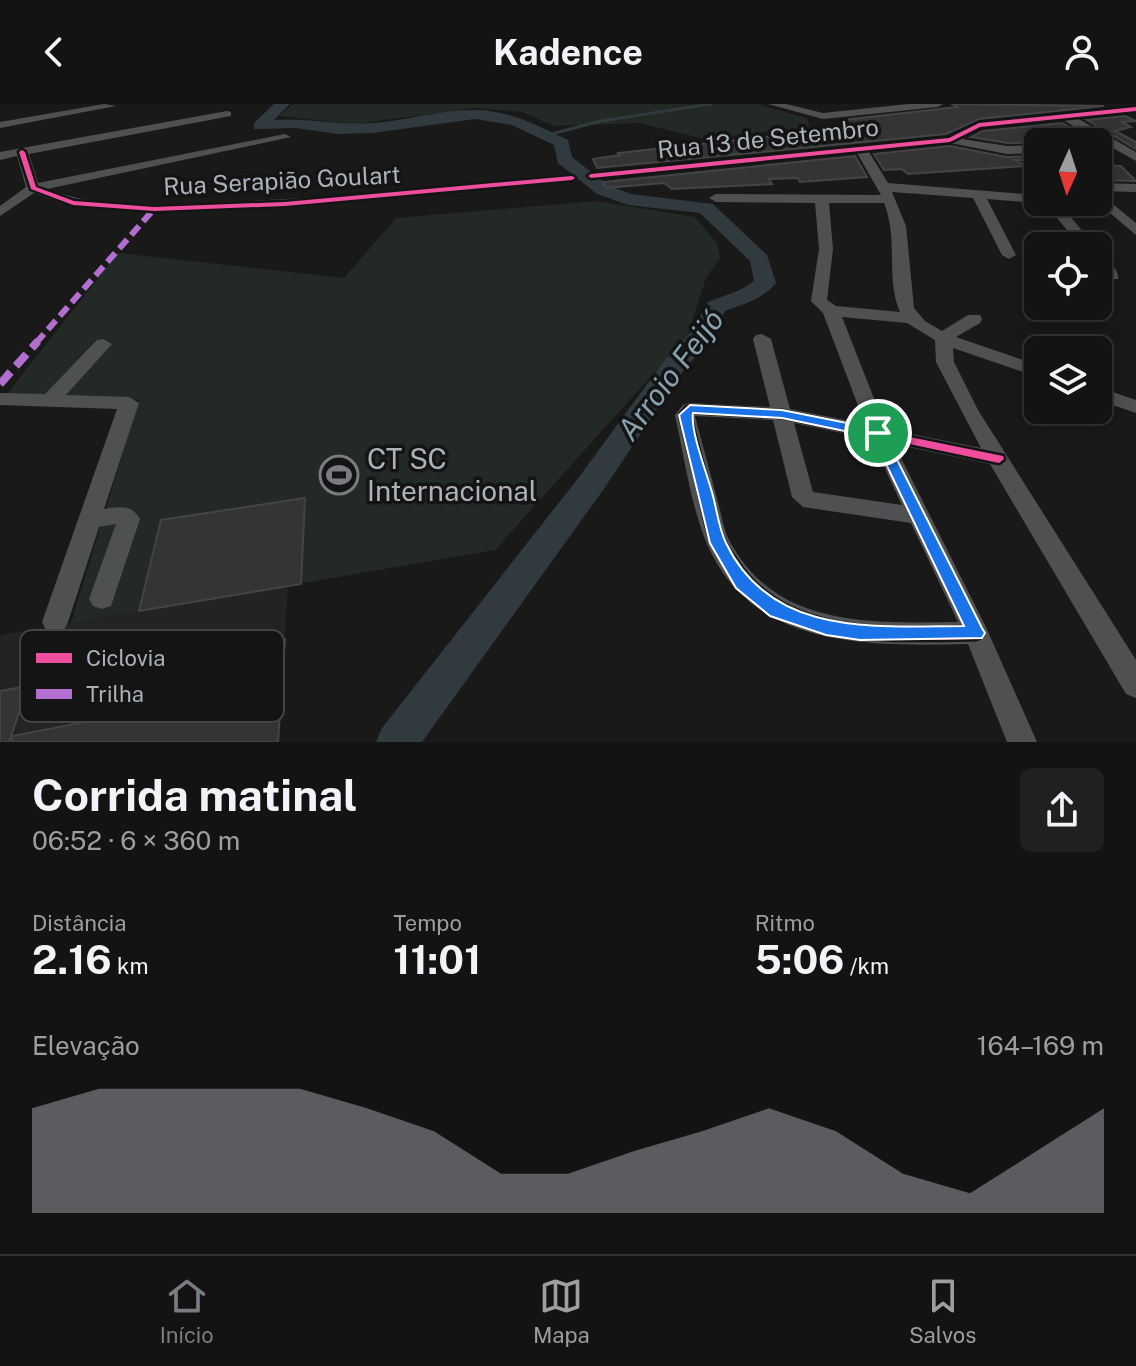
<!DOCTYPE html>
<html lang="pt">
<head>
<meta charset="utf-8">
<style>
	body { margin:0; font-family:"Public Sans",sans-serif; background:#202022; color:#f1f3f6; height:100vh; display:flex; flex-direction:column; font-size:30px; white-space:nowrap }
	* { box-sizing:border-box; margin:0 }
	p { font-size:26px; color:#9d9ea0 }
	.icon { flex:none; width:44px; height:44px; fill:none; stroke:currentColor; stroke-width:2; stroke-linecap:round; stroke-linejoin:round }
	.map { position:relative; height:638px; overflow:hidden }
	.details { display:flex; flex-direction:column; background:#131314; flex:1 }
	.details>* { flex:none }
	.needle { width:52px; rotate:183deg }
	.buttons { position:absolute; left:1024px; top:24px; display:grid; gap:16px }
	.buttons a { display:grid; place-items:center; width:88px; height:88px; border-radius:12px; background:#131314; box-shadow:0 4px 20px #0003,0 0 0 2px #323234; font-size:40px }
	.pin { position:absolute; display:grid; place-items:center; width:68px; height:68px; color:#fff; margin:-34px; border:4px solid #fff; border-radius:50%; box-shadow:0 2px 8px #0007 }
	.round { display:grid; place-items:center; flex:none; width:84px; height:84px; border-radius:12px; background:#202022 }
	.summary { display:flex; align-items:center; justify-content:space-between; height:136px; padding:0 32px }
	h1 { font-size:44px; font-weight:700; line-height:60px }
	.metrics { display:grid; grid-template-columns:repeat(3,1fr); gap:12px; height:136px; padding:8px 32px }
	.metrics div { display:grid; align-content:center }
	.metrics b { font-size:40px; font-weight:700 }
	.metrics small { font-size:22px; font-weight:400 }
	.metrics p { font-size:22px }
	.chart { height:224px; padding:16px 32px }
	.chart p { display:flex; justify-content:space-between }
	.chart svg { width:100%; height:144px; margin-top:8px; fill:#797c81; opacity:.7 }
	header { display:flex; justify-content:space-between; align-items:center; height:104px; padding:0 32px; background:#131314; font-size:36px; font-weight:700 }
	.tab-bar { display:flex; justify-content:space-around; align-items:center; height:112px; border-top:2px solid #323234; background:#131314; font-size:22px; color:#9d9ea0 }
	.tab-bar a { display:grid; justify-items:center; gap:4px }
	.tab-bar .current { color:#797c81 }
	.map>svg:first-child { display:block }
</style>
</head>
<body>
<header><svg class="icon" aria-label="back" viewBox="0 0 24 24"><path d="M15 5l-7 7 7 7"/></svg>Kadence<svg class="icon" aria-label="person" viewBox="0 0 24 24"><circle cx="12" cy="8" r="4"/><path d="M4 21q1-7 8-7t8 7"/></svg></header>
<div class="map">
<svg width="1136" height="638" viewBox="0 0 1136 638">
	<rect width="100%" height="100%" fill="#19191a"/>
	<!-- built -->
	<path fill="#232325" d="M288,482L278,638H0V531Z"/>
	<!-- green -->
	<path fill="#232924" d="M293,0H756L807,14L810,23L705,35L639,19L554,22L522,8L474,4L354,20L279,12Z
		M597,97L695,113L717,139L720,154L706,174L688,231L495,446L71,519L139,296L6,291L118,149L344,174L396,114Z"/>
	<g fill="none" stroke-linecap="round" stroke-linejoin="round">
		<!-- stream -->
		<path stroke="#313a3e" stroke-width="3" d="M547,31L601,17L711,0"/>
		<!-- river -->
		<path fill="#313a3e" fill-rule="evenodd" d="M274,0H290L274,16C307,13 339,22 372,19C406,17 441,5 475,6C509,6 538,22 568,36L572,53L609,82L631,90L713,100L767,151L776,179C763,195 744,200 725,207L711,235L683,267L601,389L422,638H376L382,624L579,373L664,257L692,227L708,198L740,186L754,177L750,157L700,109L628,101L597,90L558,59L554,41L512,21L475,15L372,29L338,30L296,24L254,25V19Z"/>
	</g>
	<!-- building -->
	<path fill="#343435" stroke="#424446" stroke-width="2" d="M952,0L1104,2L979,15L946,30L597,64L593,55L620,51L618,49L854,23L843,16L957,3Z
		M1125,12L1136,17L1122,18L1131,23L1115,27L1136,38V45L1087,16Z
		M1062,19L1096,38L1007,39L971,33L983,27Z
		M950,42L1006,53L1038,52V56H1015L1025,62L908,70L902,65L884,66L874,50Z
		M855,52L867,73L800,78L798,74L769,75L772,80L672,85L664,79L606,84L603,78Z
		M1098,61L1121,62L1136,77L1098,76V70L1108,71Z
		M305,394L301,480L139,507L161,416Z
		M285,535L278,638H12V632L127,610L138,562Z
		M28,582L9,638H0V587Z"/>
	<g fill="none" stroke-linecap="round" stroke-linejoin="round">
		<!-- minor -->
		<path fill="#4e5052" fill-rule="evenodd" d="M104,0L116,2L0,24V18Z
			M768,0H786L823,9L908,0H943L938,3L823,15Z
			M1136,2V8L1077,14L1136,48V57L1063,16L982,24L962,35L1007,42L1038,41V49L1007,50L950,39L869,48L888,79L1038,91V98H1042L1038,99L987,95L1016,151L1009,155L1002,151L973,94L892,88L906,122L914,204L925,217L942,227L968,211H980L982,215L980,219L956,233L1038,261V273L953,244L954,258L978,306L1136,556V594L1126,590L990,360L894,340L985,521L1037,638H1007L968,540C868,542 749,546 705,435C690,397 684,351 675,311L683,301L690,299L770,303L753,235L756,231L762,230L771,235L790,305L865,320L823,209L811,197L819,145L815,99L716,98L709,94L716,90L881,91L857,49L591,76L585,72L591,68L947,33L979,18ZM829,99H884C899,136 885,174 900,208L836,202L827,196L833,145ZM842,213L907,219L935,236L936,258L981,344L886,325ZM695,312L773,316L792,393L803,403L911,419L958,518C871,519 776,525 729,436C723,424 721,408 717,395C710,367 702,340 695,312ZM794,319L871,335L902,401L813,388Z
			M227,7L231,8V12L29,50L38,79L285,30L291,33L47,85C103,106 165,101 223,98C340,94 456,81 572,70L578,74L572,78L285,104L154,109L73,103L34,89L0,112V102L26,83L17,52L0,56V48Z
			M1032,72L1038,75V87L1026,76Z
			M1098,79L1136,80V88L1098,87Z
			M1098,88L1136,119V131L1097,98Z
			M1044,98H1058L1095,142H1080Z
			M1098,149C1107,152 1120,168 1118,175H1106L1098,164Z
			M103,235L112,240L66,291L129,293L139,299L104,405C119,403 132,400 140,415L111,502L102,505L93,502L89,495L116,420L99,423L68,518L64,526L55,529L46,526L42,518L117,305L0,301V289L45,290L97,236Z
			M1098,283L1136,296V309L1098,296Z"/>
		<!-- quiet-far1 -->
		<path stroke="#b36fd0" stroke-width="6" stroke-dasharray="12 6" stroke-linecap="butt" d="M36,239L154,105"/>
		<!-- quiet -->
		<path stroke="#b36fd0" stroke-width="8" stroke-dasharray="16 8" stroke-linecap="butt" d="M0,280L38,237"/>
		<defs>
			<path id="cycleway" d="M1136,3V7L980,23L950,38L591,74L588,72L591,70L949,34L979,19Z
				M22,46L25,48L36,83L74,97L154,103L285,98L572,72L575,74L572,76L285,102L154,107L73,101L31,85L19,48Z
				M690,302L782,307L1003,352L1004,355L999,359L782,313L693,308L690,311C696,337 703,363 710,388C714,404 716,421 723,435C726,443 731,449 736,456C787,536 893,524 976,523L981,525L983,529L981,533L976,535C889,536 779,546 726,461C721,453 715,445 711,435C705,420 703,404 699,388C693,362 686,337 680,311L687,303Z"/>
		</defs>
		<!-- cycleway casing -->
		<use href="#cycleway" stroke="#141415" stroke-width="5"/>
		<!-- cycleway -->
		<use href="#cycleway" fill="#ef4d9e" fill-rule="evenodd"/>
	</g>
	<!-- route -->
	<path fill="#1a73e8" stroke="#fff" stroke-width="2" fill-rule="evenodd" d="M690,301L782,306L882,326L982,524L985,529L982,534L860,536L826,531L770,512L736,484L710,439L679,311ZM693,309L782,314L873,333L964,522C875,522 772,534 726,439C719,425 717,407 713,392C708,372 690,327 693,309Z"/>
	<!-- icons -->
	<defs>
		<symbol id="stadium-ring" viewBox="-11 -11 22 22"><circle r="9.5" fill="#141415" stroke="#797c81" stroke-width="1.5"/><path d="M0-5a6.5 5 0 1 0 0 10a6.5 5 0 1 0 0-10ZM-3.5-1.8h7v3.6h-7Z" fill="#797c81"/></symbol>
	</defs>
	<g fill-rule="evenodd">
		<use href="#stadium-ring" x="317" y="349" width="44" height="44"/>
	</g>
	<g text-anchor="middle" stroke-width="7" stroke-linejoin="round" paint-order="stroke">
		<!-- far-street labels -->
		<g font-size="24" fill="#acb2b9" stroke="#141415">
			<text transform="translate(768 35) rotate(-6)" y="8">Rua 13 de Setembro</text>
			<text transform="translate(282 77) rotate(-3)" y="8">Rua Serapião Goulart</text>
		</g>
		<!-- poi labels -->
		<g font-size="28" fill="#acb2b9" stroke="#141415" text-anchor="start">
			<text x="367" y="365">CT SC<tspan x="367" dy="32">Internacional</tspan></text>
		</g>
		<!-- water labels -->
		<g font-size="30" font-style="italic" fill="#86a2b0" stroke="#141415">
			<text transform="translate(671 271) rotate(-53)" y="10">Arroio Feijó</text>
		</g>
	</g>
	<!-- legend -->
	<rect x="20" y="526" width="264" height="92" rx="12" fill="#141415" stroke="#424346" stroke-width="2"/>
	<rect x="36" y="549" width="36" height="10" fill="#ef4d9e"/>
	<rect x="36" y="585" width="36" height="10" fill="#b36fd0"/>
	<g font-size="22" fill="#acb2b9">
		<text x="86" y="562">Ciclovia</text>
		<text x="86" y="598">Trilha</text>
	</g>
</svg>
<div class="buttons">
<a><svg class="needle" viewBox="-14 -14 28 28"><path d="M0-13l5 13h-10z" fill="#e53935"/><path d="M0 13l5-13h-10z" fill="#9d9ea0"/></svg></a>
<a><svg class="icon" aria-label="locate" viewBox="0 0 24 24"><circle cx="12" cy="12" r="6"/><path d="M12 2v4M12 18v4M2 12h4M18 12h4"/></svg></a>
<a><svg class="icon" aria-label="layers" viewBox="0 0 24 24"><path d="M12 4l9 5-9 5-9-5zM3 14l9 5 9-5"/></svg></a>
</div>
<div class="pin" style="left:878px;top:329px;background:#1e9e55"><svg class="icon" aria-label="arrive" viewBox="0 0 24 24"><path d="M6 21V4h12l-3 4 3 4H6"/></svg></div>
</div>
<section class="details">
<div class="summary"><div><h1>Corrida matinal</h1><p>06:52 · 6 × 360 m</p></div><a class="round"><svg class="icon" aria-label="share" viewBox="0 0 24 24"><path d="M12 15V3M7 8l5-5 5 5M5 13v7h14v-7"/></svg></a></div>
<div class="metrics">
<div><p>Distância</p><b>2.16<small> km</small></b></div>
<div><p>Tempo</p><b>11:01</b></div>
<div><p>Ritmo</p><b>5:06<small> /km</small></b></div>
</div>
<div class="chart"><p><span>Elevação</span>164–169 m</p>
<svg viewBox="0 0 160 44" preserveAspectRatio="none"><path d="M0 44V12L10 6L20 6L30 6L40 6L50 12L60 19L70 32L80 32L90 25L100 19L110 12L120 19L130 32L140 38L150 25L160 12V44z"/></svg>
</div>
</section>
<nav class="tab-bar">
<a class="current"><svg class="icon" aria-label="home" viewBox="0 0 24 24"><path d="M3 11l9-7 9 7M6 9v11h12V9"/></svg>Início</a>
<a><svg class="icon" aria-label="map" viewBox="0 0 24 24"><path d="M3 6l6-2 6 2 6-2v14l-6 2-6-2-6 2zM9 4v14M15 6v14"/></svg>Mapa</a>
<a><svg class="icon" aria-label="saved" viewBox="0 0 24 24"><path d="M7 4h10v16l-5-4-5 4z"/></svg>Salvos</a>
</nav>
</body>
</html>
